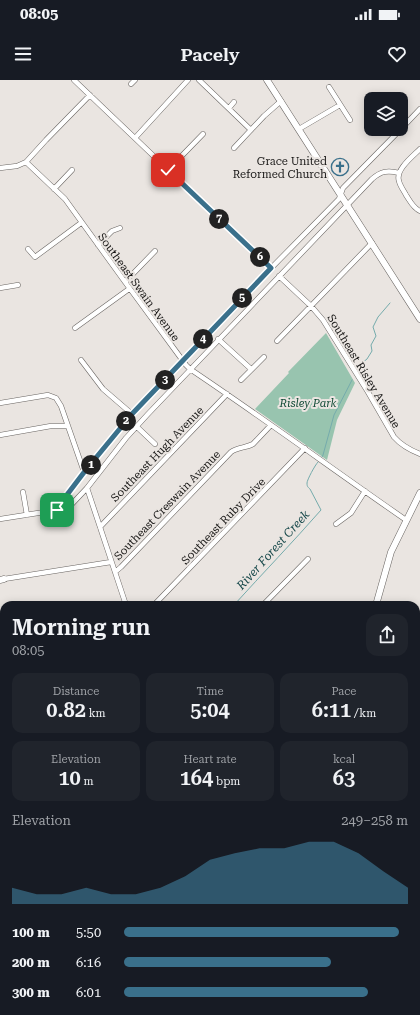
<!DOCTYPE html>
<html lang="en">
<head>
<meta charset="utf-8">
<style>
	body { margin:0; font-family:"Roboto Serif",serif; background:#20242c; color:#f1f3f6; height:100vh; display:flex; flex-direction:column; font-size:15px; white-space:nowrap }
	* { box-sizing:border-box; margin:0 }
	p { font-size:13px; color:#9ea1a6 }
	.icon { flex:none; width:22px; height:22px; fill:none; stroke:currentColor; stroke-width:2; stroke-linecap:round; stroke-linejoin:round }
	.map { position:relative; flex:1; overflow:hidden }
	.sheet { position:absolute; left:0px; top:521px; width:420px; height:414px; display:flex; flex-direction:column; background:#171b24; border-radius:12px 12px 0 0; box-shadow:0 2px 10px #0003 }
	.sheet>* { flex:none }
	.fabs { position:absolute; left:364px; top:12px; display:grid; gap:8px }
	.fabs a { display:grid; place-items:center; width:44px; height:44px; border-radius:8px; background:#171b24; box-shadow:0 2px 10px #0003; font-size:20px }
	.pin { position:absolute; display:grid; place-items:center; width:34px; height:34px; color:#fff; margin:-17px; border-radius:8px; box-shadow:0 2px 6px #0006 }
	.km { position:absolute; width:20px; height:20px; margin:-10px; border-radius:50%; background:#222; color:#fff; font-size:11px; line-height:20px; text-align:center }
	.round { display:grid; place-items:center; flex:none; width:42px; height:42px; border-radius:12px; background:#20242c }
	.overview { display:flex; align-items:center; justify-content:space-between; height:68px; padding:0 12px }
	h1 { font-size:22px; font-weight:600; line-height:30px }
	.metrics { display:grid; grid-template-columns:repeat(3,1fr); gap:6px; height:68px; padding:4px 12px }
	.metrics div { display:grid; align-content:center; border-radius:10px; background:#20242c; text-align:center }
	.metrics b { font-size:20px; font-weight:600 }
	.metrics small { font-size:11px; font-weight:400 }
	.metrics p { font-size:11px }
	.chart { height:112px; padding:8px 12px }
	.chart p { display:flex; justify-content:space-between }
	.chart svg { width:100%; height:72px; margin-top:4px; fill:#3a708b; opacity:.7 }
	ul { padding:0 12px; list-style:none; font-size:13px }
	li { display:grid; grid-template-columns:64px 48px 1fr; align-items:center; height:30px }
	li i { height:10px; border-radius:5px; background:#3a708b }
	.status { display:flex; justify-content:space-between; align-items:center; height:28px; padding:0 20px; background:#171b24; direction:ltr }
	.status svg { height:11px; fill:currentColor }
	header { display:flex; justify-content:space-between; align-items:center; height:52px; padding:0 12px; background:#171b24; font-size:18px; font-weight:600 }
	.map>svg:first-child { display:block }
</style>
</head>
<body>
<div class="status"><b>08:05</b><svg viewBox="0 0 49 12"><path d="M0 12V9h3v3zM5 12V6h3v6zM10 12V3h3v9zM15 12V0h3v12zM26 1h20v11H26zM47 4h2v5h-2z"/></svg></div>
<header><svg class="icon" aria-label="menu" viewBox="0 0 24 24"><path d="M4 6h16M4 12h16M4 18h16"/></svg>Pacely<svg class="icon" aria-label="heart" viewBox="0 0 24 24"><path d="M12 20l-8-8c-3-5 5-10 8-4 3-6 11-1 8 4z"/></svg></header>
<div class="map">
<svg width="420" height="935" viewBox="0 0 420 935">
	<rect width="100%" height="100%" fill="#eae5e1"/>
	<!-- green -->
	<path fill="#98c4af" d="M326,253L355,303L337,340L327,380L255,329L289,293L288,292Z"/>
	<!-- water -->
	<path fill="#75abac" d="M420,884V935H383L384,931H416V886Z"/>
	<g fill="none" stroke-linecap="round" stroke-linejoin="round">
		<!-- stream -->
		<path stroke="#75abac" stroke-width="1" d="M357,287L367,279L372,271L371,265L376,256L373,247L378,237L390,223
			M322,377L323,375L334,335L352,300
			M234,525C263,493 293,462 321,430L310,409C308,407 307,407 307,403C307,400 315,385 318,382
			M0,867L4,864"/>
		<defs>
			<path id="street" d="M74,0L271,188
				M199,0L251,50
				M131,4L135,0
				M329,7L350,40
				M229,28L234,22
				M299,49L340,25
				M401,49L420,29
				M135,58L188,0
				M234,68L264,36L281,21
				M420,69C413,76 395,90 399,101C400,106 404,111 406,115C410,121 413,128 420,131
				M26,82L65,119L125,202L186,285L190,289C263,338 334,390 406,440
				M0,88L17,86L26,82L46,60L90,15
				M168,90L203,54
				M54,109L72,90
				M98,165L112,151L120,148
				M28,169L35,177L81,143
				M279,196L311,226L323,240L368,312L394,357C401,365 410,370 420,374
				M125,202L155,171
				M0,208L18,205
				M75,248L129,209
				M218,259L251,289
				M277,261L372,163
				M81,280L103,309L132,334
				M241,300L264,277
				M0,323L48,315L56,318L61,326L83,389L85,391
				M136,346L155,364
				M0,355L51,346H68
				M87,408L126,525
				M23,412L27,435
				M57,430L60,424L83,394L132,334L229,231L339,119L343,108L401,49
				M0,439L57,430L65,429L70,426L87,408L126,358L148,334L372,99C381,91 388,90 399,93
				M336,444L351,433L365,411
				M100,447L227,314
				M115,492L121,487L231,372C238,367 246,368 253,364L271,345
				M4,499L111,482
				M154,525L305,368
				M263,525L308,479
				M0,556H4
				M416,557L420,559
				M416,642L420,634
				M416,660L420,662
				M416,687L420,677
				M0,789H4
				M0,906L4,905
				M111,935L120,931
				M241,935L255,931"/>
			<path id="secondary" d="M267,0L420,239
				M0,500L4,499
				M376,525L391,472L420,413
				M0,671H4"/>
		</defs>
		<!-- street casing -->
		<use href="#street" stroke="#696562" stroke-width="5.5"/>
		<!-- secondary casing -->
		<use href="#secondary" stroke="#696562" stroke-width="7"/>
		<!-- street -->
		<use href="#street" stroke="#fff" stroke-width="4.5"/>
		<!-- secondary -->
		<use href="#secondary" stroke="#fff" stroke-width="6"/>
	</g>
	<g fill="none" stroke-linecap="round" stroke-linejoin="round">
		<defs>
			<path id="route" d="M57,430L60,424L85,391L132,334L271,188L168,90"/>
		</defs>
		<!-- route casing -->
		<use href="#route" stroke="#fff" stroke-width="8"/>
		<!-- route -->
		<use href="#route" stroke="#3a708b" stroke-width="5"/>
	</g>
	<!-- icons -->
	<defs>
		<symbol id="church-ring" viewBox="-11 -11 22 22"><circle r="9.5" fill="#eae5e1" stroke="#3a708b" stroke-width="1.5"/><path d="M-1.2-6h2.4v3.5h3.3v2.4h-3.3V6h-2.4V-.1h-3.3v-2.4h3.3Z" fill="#3a708b"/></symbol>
	</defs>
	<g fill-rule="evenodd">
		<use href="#church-ring" x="330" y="77" width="20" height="20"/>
	</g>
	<g text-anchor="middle" stroke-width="4" stroke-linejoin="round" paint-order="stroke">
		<!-- poi labels -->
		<g font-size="11" fill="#171615" stroke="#eae5e1" text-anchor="end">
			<text x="327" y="85">Grace United<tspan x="327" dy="13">Reformed Church</tspan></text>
		</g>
		<!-- street labels -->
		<g font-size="11" fill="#171615" stroke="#eae5e1">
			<text transform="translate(139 207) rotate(54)" y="4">Southeast Swain Avenue</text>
			<text transform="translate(364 291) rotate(59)" y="4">Southeast Risley Avenue</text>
			<text transform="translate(157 374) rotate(-46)" y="4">Southeast Hugh Avenue</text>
			<text transform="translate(167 425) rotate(-46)" y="4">Southeast Creswain Avenue</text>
			<text transform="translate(223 441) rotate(-46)" y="4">Southeast Ruby Drive</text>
		</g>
		<!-- park labels -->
		<g font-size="11" font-style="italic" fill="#114b36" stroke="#eae5e1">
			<text x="308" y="327">Risley Park</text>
		</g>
		<!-- water labels -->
		<g font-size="12" font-style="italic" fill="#18494b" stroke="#eae5e1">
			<text transform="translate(273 470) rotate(-48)" y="4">River Forest Creek</text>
		</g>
	</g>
</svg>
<div class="fabs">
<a><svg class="icon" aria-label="layers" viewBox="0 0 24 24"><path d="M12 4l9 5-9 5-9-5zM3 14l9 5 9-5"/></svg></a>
</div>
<div class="pin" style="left:57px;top:430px;background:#1e9e55"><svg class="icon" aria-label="arrive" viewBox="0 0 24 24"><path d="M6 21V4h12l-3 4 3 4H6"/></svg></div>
<div class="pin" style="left:168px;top:90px;background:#d93025"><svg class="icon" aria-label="check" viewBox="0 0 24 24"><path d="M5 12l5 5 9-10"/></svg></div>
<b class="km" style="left:91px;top:385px">1</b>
<b class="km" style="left:126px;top:341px">2</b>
<b class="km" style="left:165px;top:300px">3</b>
<b class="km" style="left:203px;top:259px">4</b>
<b class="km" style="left:242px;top:218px">5</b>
<b class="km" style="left:260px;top:177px">6</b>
<b class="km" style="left:219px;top:139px">7</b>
<section class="sheet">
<div class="overview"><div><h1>Morning run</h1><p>08:05</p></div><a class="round"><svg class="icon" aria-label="share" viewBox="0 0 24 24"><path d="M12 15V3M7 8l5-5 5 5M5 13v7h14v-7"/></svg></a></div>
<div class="metrics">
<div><p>Distance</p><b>0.82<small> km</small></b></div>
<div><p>Time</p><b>5:04</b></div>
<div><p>Pace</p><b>6:11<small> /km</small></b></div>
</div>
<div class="metrics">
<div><p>Elevation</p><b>10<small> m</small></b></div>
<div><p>Heart rate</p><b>164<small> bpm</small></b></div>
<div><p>kcal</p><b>63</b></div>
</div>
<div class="chart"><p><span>Elevation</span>249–258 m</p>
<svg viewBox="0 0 160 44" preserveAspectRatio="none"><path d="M0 44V34L10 38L20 38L30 34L40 38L50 38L60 34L70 27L80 17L90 13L100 10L110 10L120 6L130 6L140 13L150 24L160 34V44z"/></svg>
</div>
<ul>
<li><b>100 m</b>5:50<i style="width:97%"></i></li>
<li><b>200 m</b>6:16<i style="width:73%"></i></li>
<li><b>300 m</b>6:01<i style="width:86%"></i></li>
</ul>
</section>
</div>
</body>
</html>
